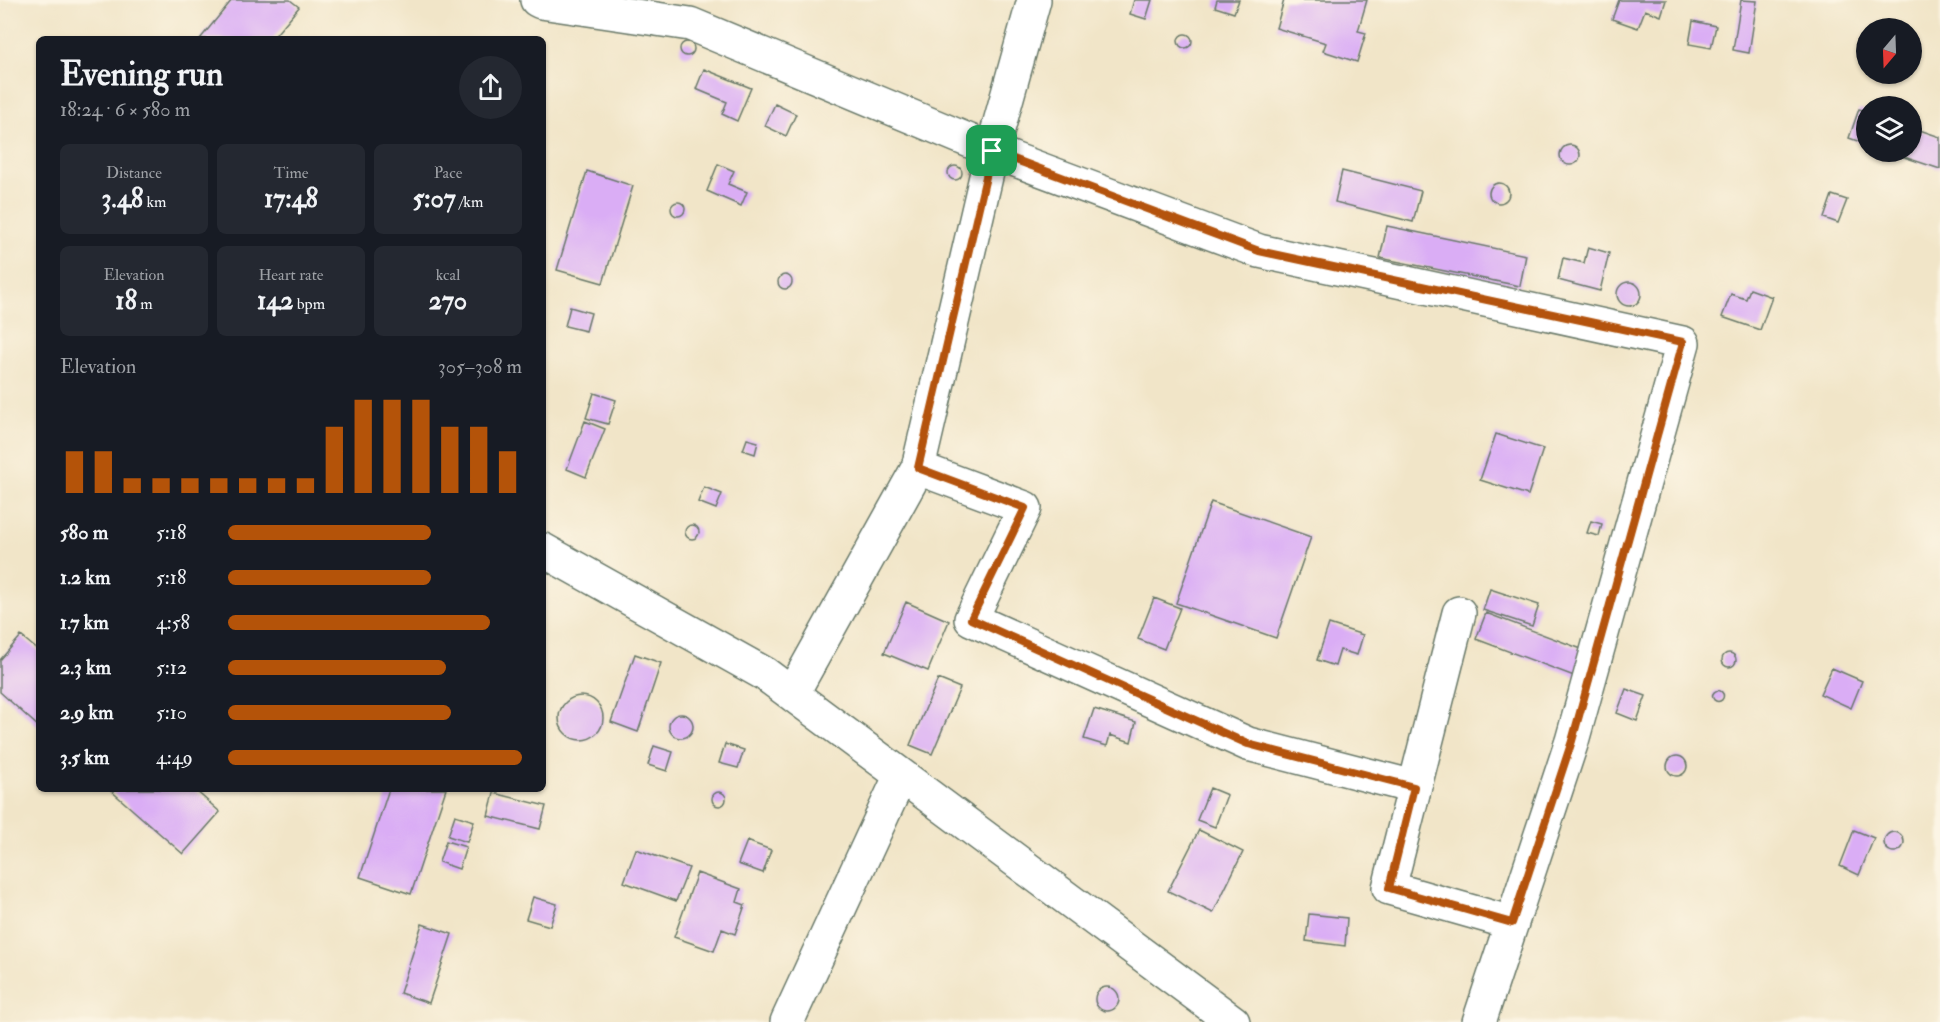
<!DOCTYPE html>
<html lang="en">
<head>
<meta charset="utf-8">
<style>
	body { margin:0; font-family:"IM FELL Double Pica",serif; background:#242831; color:#f1f3f6; height:100vh; display:flex; flex-direction:column; font-size:22px; white-space:nowrap }
	* { box-sizing:border-box; margin:0 }
	p { font-size:20px; color:#9ea1a6 }
	.icon { flex:none; width:33px; height:33px; fill:none; stroke:currentColor; stroke-width:2; stroke-linecap:round; stroke-linejoin:round }
	.map { position:relative; flex:1; overflow:hidden }
	.details { position:absolute; left:36px; top:36px; width:510px; height:756px; display:flex; flex-direction:column; background:#171b24; border-radius:9px; box-shadow:0 2px 4px #0004 }
	.details>* { flex:none }
	.needle { width:39px; rotate:199deg }
	.controls { position:absolute; left:1856px; top:18px; display:grid; gap:12px }
	.controls a { display:grid; place-items:center; width:66px; height:66px; border-radius:50%; background:#171b24; box-shadow:0 2px 4px #0004; font-size:30px }
	.pin { position:absolute; display:grid; place-items:center; width:51px; height:51px; color:#fff; margin:-26px; border-radius:12px; box-shadow:0 3px 9px #0006 }
	.round { display:grid; place-items:center; flex:none; width:63px; height:63px; border-radius:32px; background:#242831 }
	.summary { display:flex; align-items:center; justify-content:space-between; height:102px; padding:0 24px }
	h1 { font-size:33px; font-weight:700; line-height:45px }
	.stats { display:grid; grid-template-columns:repeat(3,1fr); gap:9px; height:102px; padding:6px 24px }
	.stats div { display:grid; align-content:center; border-radius:9px; background:#242831; text-align:center }
	.stats b { font-size:26px; font-weight:700 }
	.stats small { font-size:16px; font-weight:400 }
	.stats p { font-size:16px }
	.chart { height:168px; padding:12px 24px }
	.chart p { display:flex; justify-content:space-between }
	.chart svg { width:100%; height:108px; margin-top:6px; stroke:#b45309; stroke-width:6 }
	ul { padding:0 24px; list-style:none; font-size:20px }
	li { display:grid; grid-template-columns:96px 72px 1fr; align-items:center; height:45px }
	li i { height:15px; border-radius:8px; background:#b45309 }
	.map>svg:first-child { display:block }
</style>
</head>
<body>
<div class="map">
<svg width="1940" height="1022" viewBox="0 0 1940 1022">
	<rect width="100%" height="100%" fill="#fcf5e5"/>
	<filter id="ink" filterUnits="userSpaceOnUse"><feTurbulence type="fractalNoise" baseFrequency=".0167" numOctaves="2"/><feDisplacementMap in="SourceGraphic" scale="12" xChannelSelector="R" yChannelSelector="G"/><feConvolveMatrix kernelMatrix="1 2 1 2 8 2 1 2 1" color-interpolation-filters="sRGB"/></filter>
	<filter id="wash" filterUnits="userSpaceOnUse"><feTurbulence type="fractalNoise" baseFrequency=".008" numOctaves="4" result="noise"/><feDisplacementMap in="SourceGraphic" scale="24" xChannelSelector="R" yChannelSelector="G"/><feGaussianBlur stdDeviation="1.35" result="paint"/><feColorMatrix in="noise" values="0 0 0 0 0 0 0 0 0 0 0 0 0 0 0 0 0 1.4 0 .05"/><feComposite in="paint" operator="in"/></filter>
	<g filter="url(#wash)">
		<rect width="100%" height="100%" fill="#f1e5c8"/>
		<g id="blocks">
			<!-- building -->
			<path fill="#daadf5" d="M232,0H290L299,7L272,39H200Z
				M1134,0H1152L1146,19L1130,14Z
				M1217,0H1239L1234,13L1215,7Z
				M1284,0H1367L1358,31L1366,33L1357,62L1323,51L1326,43L1276,28Z
				M1619,0H1666L1661,16L1645,10L1638,28L1612,19Z
				M1741,0L1757,1L1749,53L1733,50Z
				M1693,21L1716,26L1711,48L1689,44Z
				M1178 41a7 7 0 1 1 14 0a7 7 0 1 1-14 0Z
				M680 49a7 7 0 1 1 14 0a7 7 0 1 1-14 0Z
				M704,69L751,88L737,121L722,114L727,102L696,89Z
				M775,104L796,114L786,136L765,126Z
				M1859,109L1866,111V144L1849,138Z
				M1911,127L1940,137V169L1889,152H1911Z
				M1560 155a10 10 0 1 1 20 0a10 10 0 1 1-20 0Z
				M718,164L734,171L728,184L747,192L741,206L707,191Z
				M948 173a7 7 0 1 1 14 0a7 7 0 1 1-14 0Z
				M587,171L633,186L603,283L557,270Z
				M1342,171L1421,191L1413,222L1335,202Z
				M1489 193a10 10 0 1 1 20 0a10 10 0 1 1-20 0Z
				M1832,195L1847,200L1838,223L1824,218Z
				M671 209a7 7 0 1 1 14 0a7 7 0 1 1-14 0Z
				M1387,226L1526,255L1520,286L1380,258Z
				M1588,247L1609,253L1600,291L1558,280L1563,258L1584,263Z
				M778 282a7 7 0 1 1 14 0a7 7 0 1 1-14 0Z
				M1617 294a12 12 0 1 1 24 0a12 12 0 1 1-24 0Z
				M1750,289L1772,297L1760,330L1722,317L1731,294L1746,299Z
				M570,307L591,313L586,331L565,326Z
				M594,393L616,400L608,424L586,418Z
				M585,421L605,429L586,477L567,469Z
				M1496,434L1543,449L1528,495L1480,480Z
				M747,439L758,442L755,454L743,450Z
				M704,487L722,494L716,509L698,502Z
				M1211,502L1311,537L1276,638L1176,603Z
				M1591,521L1602,524L1599,536L1587,533Z
				M685 532a7 7 0 1 1 14 0a7 7 0 1 1-14 0Z
				M1490,589L1539,605L1532,626L1483,610Z
				M1154,598L1180,608L1164,649L1138,639Z
				M906,602L949,621L928,671L884,653Z
				M1486,613L1592,653L1582,679L1476,639Z
				M1329,624L1363,635L1357,655L1340,650L1335,666L1317,660Z
				M21,636L39,651V727L0,692V660Z
				M1722 660a7 7 0 1 1 14 0a7 7 0 1 1-14 0Z
				M635,654L661,663L638,732L611,722Z
				M1832,668L1862,681L1851,708L1820,694Z
				M938,679L960,688L932,754L910,745Z
				M1626,689L1646,696L1637,721L1617,713Z
				M1712.5 696a5.5 5.5 0 1 1 11 0a5.5 5.5 0 1 1-11 0Z
				M559 718a22 22 0 1 1 44 0a22 22 0 1 1-44 0Z
				M1094,709L1136,722L1131,742L1110,735L1107,746L1084,739Z
				M669 726a12 12 0 1 1 24 0a12 12 0 1 1-24 0Z
				M725,744L744,750L738,768L719,763Z
				M654,746L673,752L667,771L648,765Z
				M1667 766a10 10 0 1 1 20 0a10 10 0 1 1-20 0Z
				M1210,788L1227,795L1215,827L1197,820Z
				M109,789H194L220,812L183,854Z
				M389,789H446L411,894L360,877Z
				M712 799a7 7 0 1 1 14 0a7 7 0 1 1-14 0Z
				M494,793L546,806L540,829L488,816Z
				M455,815L474,821L467,842L448,836Z
				M1199,830L1243,852L1213,913L1168,891Z
				M1854,830L1874,838L1859,875L1840,866Z
				M1884 842a10 10 0 1 1 20 0a10 10 0 1 1-20 0Z
				M446,841L466,847L459,869L439,862Z
				M747,841L771,850L763,873L738,864Z
				M636,849L689,868L676,901L624,882Z
				M697,873L741,889L737,902L745,905L735,934L722,929L714,951L674,937Z
				M533,897L557,904L550,926L526,919Z
				M1309,914L1347,918L1345,946L1306,941Z
				M422,924L452,934L429,1003L400,993Z
				M1095 999a12 12 0 1 1 24 0a12 12 0 1 1-24 0Z"/>
		</g>
	</g>
	<g filter="url(#ink)">
		<use href="#blocks" fill-opacity="0" stroke="#687868" stroke-width="1.5"/>
		<g fill="none" stroke-linecap="round" stroke-linejoin="round">
			<defs>
				<path id="minor" d="M537,0L541,2L690,24L1013,159L1259,251L1683,343L1572,741L1479,1022
					M918,468L1025,508L971,619L1248,744L1414,787
					M543,550L765,674L1233,1022
					M1459,613L1389,888L1512,923
					M792,694L918,468L992,151L1034,0
					M787,1022L901,775"/>
			</defs>
			<!-- minor casing -->
			<use href="#minor" stroke="#687868" stroke-width="36"/>
			<!-- minor -->
			<use href="#minor" stroke="#fff" stroke-width="33"/>
		</g>
	</g>
	<g fill="none" stroke-linecap="round" stroke-linejoin="round" filter="url(#ink)">
		<defs>
			<path id="route" d="M992,151L1259,251L1683,342L1572,741L1512,923L1389,888L1414,787L1248,744L971,619L1025,508L918,468Z"/>
		</defs>
		<!-- route casing -->
		<use href="#route" stroke="#fff" stroke-width="12"/>
		<!-- route -->
		<use href="#route" stroke="#b45309" stroke-width="8"/>
	</g>
</svg>
<div class="controls">
<a><svg class="needle" viewBox="-14 -14 28 28"><path d="M0-13l5 13h-10z" fill="#e53935"/><path d="M0 13l5-13h-10z" fill="#9ea1a6"/></svg></a>
<a><svg class="icon" aria-label="layers" viewBox="0 0 24 24"><path d="M12 4l9 5-9 5-9-5zM3 14l9 5 9-5"/></svg></a>
</div>
<div class="pin" style="left:992px;top:151px;background:#1e9e55"><svg class="icon" aria-label="arrive" viewBox="0 0 24 24"><path d="M6 21V4h12l-3 4 3 4H6"/></svg></div>
<section class="details">
<div class="summary"><div><h1>Evening run</h1><p>18:24 · 6 × 580 m</p></div><a class="round"><svg class="icon" aria-label="share" viewBox="0 0 24 24"><path d="M12 15V3M7 8l5-5 5 5M5 13v7h14v-7"/></svg></a></div>
<div class="stats">
<div><p>Distance</p><b>3.48<small> km</small></b></div>
<div><p>Time</p><b>17:48</b></div>
<div><p>Pace</p><b>5:07<small> /km</small></b></div>
</div>
<div class="stats">
<div><p>Elevation</p><b>18<small> m</small></b></div>
<div><p>Heart rate</p><b>142<small> bpm</small></b></div>
<div><p>kcal</p><b>270</b></div>
</div>
<div class="chart"><p><span>Elevation</span>305–308 m</p>
<svg viewBox="0 0 160 44" preserveAspectRatio="none"><path d="M5 44V27M15 44V27M25 44V38M35 44V38M45 44V38M55 44V38M65 44V38M75 44V38M85 44V38M95 44V17M105 44V6M115 44V6M125 44V6M135 44V17M145 44V17M155 44V27"/></svg>
</div>
<ul>
<li><b>580 m</b>5:18<i style="width:69%"></i></li>
<li><b>1.2 km</b>5:18<i style="width:69%"></i></li>
<li><b>1.7 km</b>4:58<i style="width:89%"></i></li>
<li><b>2.3 km</b>5:12<i style="width:74%"></i></li>
<li><b>2.9 km</b>5:10<i style="width:76%"></i></li>
<li><b>3.5 km</b>4:49<i style="width:100%"></i></li>
</ul>
</section>
</div>
</body>
</html>
